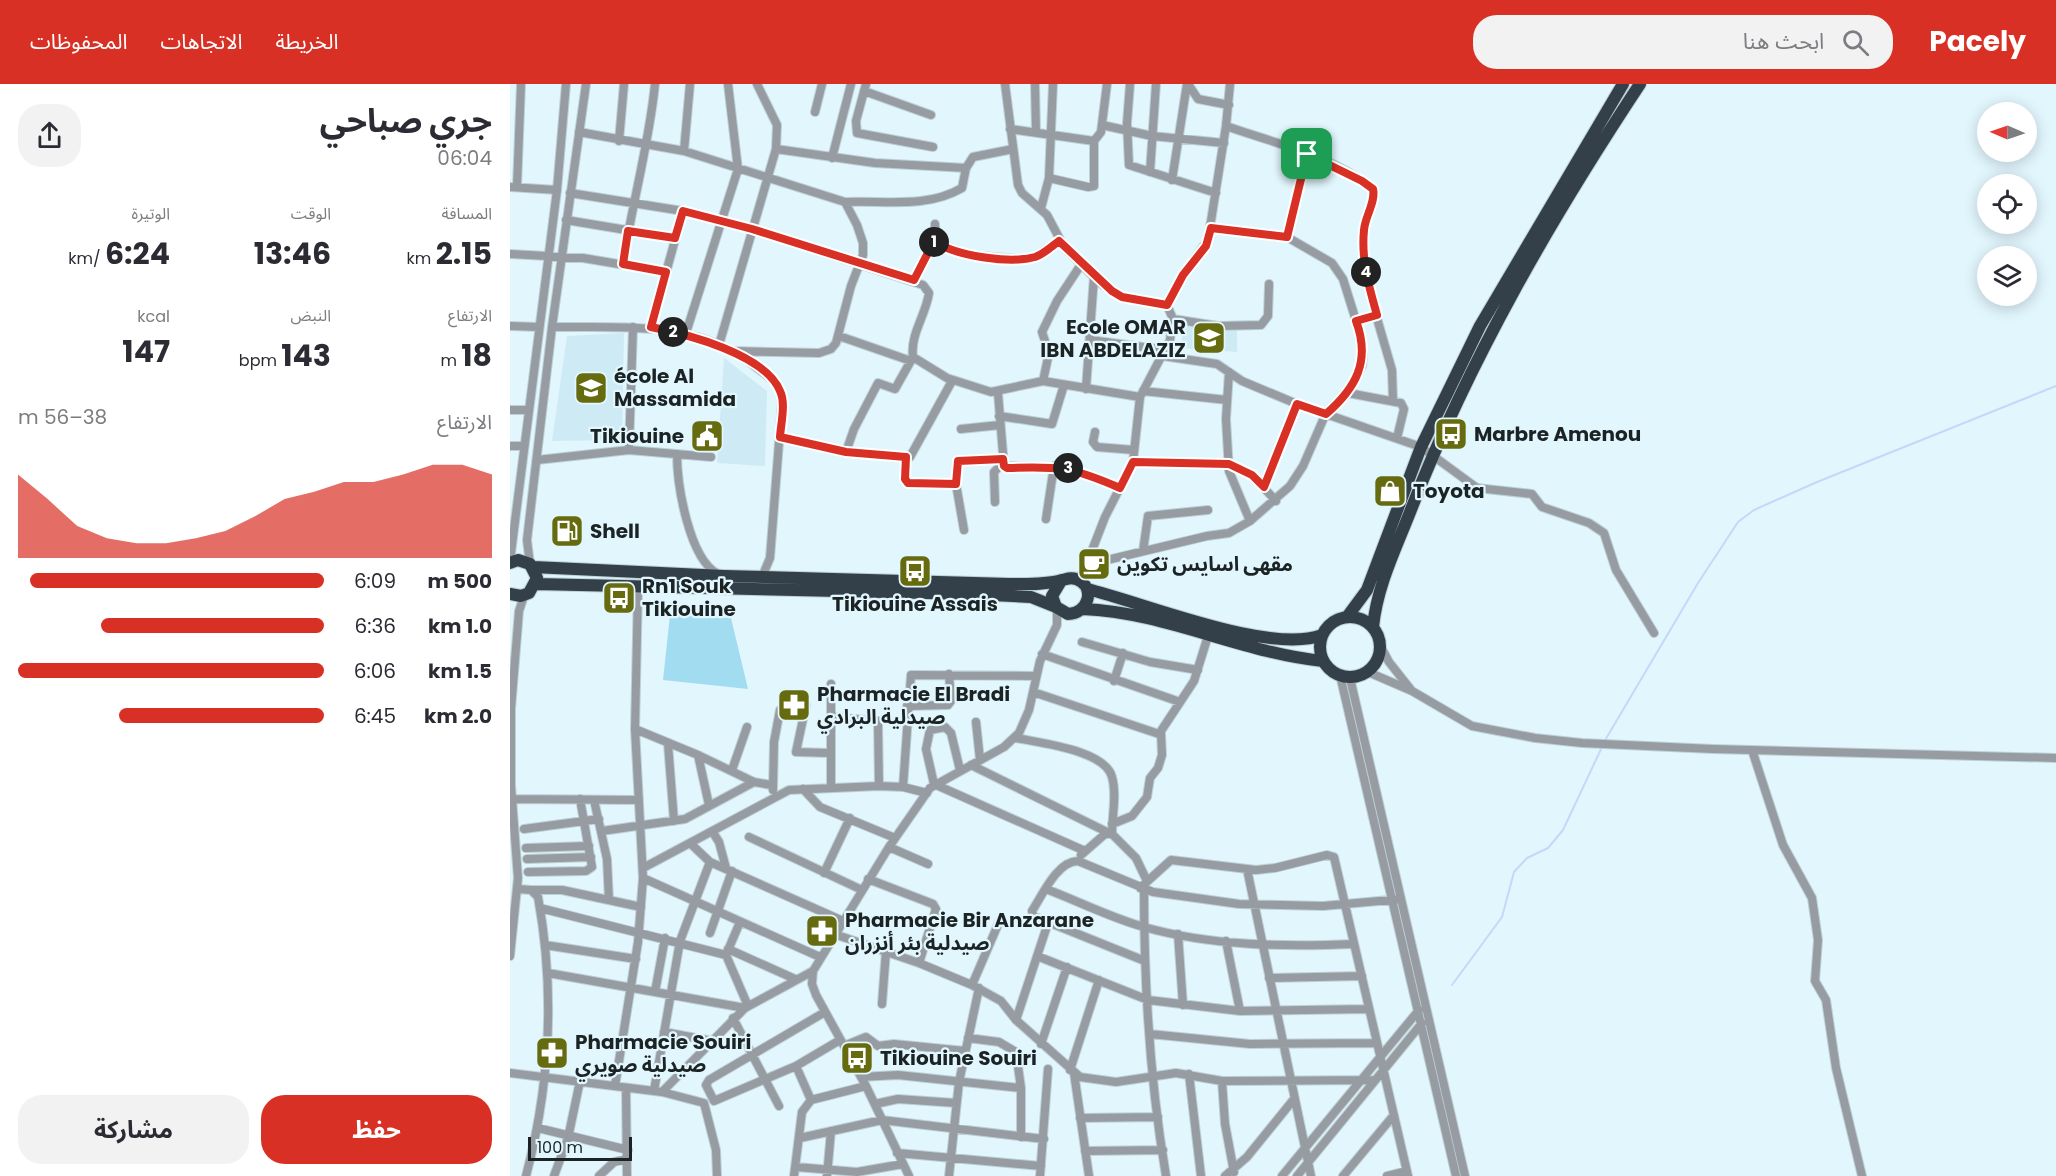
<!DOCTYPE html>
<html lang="ar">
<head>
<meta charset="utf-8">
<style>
	body { margin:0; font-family:Poppins,"Noto Sans Arabic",sans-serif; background:#f2f2f3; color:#2b2b33; direction:rtl; height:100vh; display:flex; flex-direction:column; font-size:22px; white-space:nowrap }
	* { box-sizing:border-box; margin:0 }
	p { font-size:20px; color:#7c7c81 }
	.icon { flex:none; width:33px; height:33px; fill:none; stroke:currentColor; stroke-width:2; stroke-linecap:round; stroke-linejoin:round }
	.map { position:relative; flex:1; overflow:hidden; direction:ltr }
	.panel { display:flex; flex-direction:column; background:#fff; width:510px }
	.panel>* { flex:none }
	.needle { width:39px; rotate:272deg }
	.fabs { position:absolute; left:1467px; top:18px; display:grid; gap:12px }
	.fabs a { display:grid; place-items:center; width:60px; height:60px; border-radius:50%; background:#fff; box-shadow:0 3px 15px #0003; font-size:30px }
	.scale { position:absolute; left:18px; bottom:15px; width:104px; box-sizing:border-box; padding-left:6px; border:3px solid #1b2325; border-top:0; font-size:16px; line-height:21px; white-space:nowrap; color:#1b2325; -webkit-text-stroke:4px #e2f6fd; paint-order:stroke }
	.pin { position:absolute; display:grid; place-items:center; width:51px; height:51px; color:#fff; margin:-26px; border-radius:12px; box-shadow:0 3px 9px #0006 }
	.km { position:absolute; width:30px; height:30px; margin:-15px; border-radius:50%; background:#222; color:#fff; font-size:16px; line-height:30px; text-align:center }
	.round { display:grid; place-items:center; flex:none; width:63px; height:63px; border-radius:24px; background:#f2f2f3 }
	.summary { display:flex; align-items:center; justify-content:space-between; height:102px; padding:0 18px }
	h1 { font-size:33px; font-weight:700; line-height:45px }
	.stats { display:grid; grid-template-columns:repeat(3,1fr); gap:9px; height:102px; padding:6px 18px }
	.stats div { display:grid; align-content:center }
	.stats b { font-size:30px; font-weight:700 }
	.stats small { font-size:16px; font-weight:400 }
	.stats p { font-size:16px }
	.chart { height:168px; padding:12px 18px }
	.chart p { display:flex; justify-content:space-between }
	.chart svg { width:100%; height:108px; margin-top:6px; fill:#d93025; opacity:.7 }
	.primary-button { display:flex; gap:12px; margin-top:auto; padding:12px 18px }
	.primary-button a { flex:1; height:69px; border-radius:24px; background:#d93025; color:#fff; font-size:24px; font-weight:700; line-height:69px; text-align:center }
	.primary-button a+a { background:#f2f2f3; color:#2b2b33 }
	ul { padding:0 18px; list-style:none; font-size:20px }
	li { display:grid; grid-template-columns:96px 72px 1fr; align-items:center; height:45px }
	li i { height:15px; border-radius:8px; background:#d93025 }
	header { display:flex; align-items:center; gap:36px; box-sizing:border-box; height:84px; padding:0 30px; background:#d93025; color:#fff }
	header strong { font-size:28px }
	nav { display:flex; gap:33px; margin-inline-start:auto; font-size:21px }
	.search { width:420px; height:54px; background:#f2f2f3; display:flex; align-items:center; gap:15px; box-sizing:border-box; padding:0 21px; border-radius:24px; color:#7c7c81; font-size:22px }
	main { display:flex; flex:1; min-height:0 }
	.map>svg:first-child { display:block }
</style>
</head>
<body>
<header>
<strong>Pacely</strong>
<div class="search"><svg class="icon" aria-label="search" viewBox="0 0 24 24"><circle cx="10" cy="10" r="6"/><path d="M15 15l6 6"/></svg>ابحث هنا</div>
<nav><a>الخريطة</a><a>الاتجاهات</a><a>المحفوظات</a></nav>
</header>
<main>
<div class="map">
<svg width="1546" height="1092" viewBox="0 0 1546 1092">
	<rect width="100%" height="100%" fill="#e2f6fd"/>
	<!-- built -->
	<path fill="#ceebf5" d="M673,242L727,245V268L671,264Z
		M114,249L112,356L42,357L57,252Z
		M214,274L257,307L255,382L207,379Z"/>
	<!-- green -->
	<path fill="#a2dcf1" d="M160,531L221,534L238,605L153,596Z"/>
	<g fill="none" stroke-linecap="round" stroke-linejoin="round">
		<!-- stream -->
		<path stroke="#c5d7fa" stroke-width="2" d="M1094,658L1188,499L1228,438L1244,426L1307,398L1546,302
			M942,901L992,833L1004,788L1017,774L1038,764L1053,746L1092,663"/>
		<defs>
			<path id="minor" d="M356,0L346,37L347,49L423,63
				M495,0L508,101L512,109L537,131L554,163L590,199L612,213L657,221L663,235L660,256L630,313L623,378L595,433L574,487L567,495
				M525,0L526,48
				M620,0L617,39L619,81L706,109
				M678,0L688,15L719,21
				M354,7L421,31
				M305,28L312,0
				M592,41L642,52L714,59
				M716,42C764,59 823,72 863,105C866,118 855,132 854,146C851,176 859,203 866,231L846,237
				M500,45L584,57L591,48L597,0
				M69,48L174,67L335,118L347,141L353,159V171L341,202L326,259L321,265L309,269L223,267
				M109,57L114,0
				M266,65L365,79L456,84
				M174,67L180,0
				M322,74L341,0
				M640,88L646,0
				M539,94L578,103L584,102V57
				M662,96L677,0
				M0,103L47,106
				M7,103L11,0
				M60,109L173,127
				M335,118C374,116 416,125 452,104L456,84L463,73L503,65
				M531,124L539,94L543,0
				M56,136L165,154
				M425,140L426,159L459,171L509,175L525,173L549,157
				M777,153L797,71
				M0,170L73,174L156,188
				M113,180C122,119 139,61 145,0
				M404,196L424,157
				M657,221L673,191L698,156L716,42L720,0
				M866,231L882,286L883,317
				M663,235L708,242L751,241L758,232L759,200
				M0,242L29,243
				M42,243C112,244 190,236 247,284C261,294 272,302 272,320L260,474L252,493
				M141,243L173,127L242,145L413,201L419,209C416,231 400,250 403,273L437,294L481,308L533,297L630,313
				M175,252L228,85L218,0
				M329,252L401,277
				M580,256L656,266
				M209,261L266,65L267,41L247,0
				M653,272L707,280L732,297L787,320L911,363L967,404L1022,410L1032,423L1079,439L1094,449L1106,486L1144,549
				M719,288L716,335L719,387L740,437
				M533,297L539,269L532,248L547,217L572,179
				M576,305L584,192
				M633,307L717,316
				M488,309L494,382L557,384L610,404
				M838,309L891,319L894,325L887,354
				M0,326H19
				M489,332L542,340L554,301
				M451,345L490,341
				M585,348L583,358L587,363L624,366
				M270,353L336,368L400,373L442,297
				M0,362H14
				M119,366L123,243
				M336,368L344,345L368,299L385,305L403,273
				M167,370C167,401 179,475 208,490
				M396,373L395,395L398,399L446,400
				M27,376L119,366L201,373
				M623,378L719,380L742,391L766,417
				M754,403L787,320
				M485,418L484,388L493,379
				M536,435L544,382
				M454,446L446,400L447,379L452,376L493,375
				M633,467L638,432L698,426
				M579,475L593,477L697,452L719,449L740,437L780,402L793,382L816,329L838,309L852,282L853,270L848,243L833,195L822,179L777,153L701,144
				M0,477L47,106L56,0
				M20,480L17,456L42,243L76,0
				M572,558L640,578L688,586
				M871,563L879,578L902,607
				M532,570L670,618
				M858,588L902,607L962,642L1025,654L1072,659L1203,665L1546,674
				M830,591L946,1092
				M840,594L955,1092
				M604,597L613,569
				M321,600V704
				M523,608L649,650L684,597L698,552
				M296,621L286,668L319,669
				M397,622L438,621L441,617L439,590
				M321,633L368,637L369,702
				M466,638L470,676
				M125,645L188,671L244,698L261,701
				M506,654C530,659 595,666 602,693C607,711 602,732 602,750
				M158,660L164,737
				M1242,666L1273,761L1302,814L1308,856L1305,897L1316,916L1326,984L1352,1092
				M188,671L199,721
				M461,681L599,749
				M222,686L237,643
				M450,686L441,649L435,643L420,646L416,665L424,700L575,767
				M393,703L401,591L526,592
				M293,705L310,723L385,754
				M263,706L264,658L270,626
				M2,715L129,716
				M84,716L97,775L99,816
				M602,740L622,732L637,713L640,694L648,684L652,671L651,649
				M14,745L89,735
				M92,747L175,735L244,698
				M202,747L209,758L216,784
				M239,753L352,806
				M180,759L200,778L333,837
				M379,763L418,780
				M16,764L79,762
				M571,771L595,750H602L626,774L637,797
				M17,775L81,773
				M133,784L279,706L369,702L393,703L417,709
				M737,785L801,1092
				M18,788L76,787L82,783L70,715
				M314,789L340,734
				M133,794L310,873
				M358,795L423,820L426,825L409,879
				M630,804L661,776L746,786L765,784L817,771L824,773L898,1092
				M8,805L21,806L28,813C45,906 40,1001 16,1092
				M536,805C568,817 601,834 634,843C701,862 776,863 844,860
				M634,805C634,901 640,998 656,1092
				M21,806H52L131,823
				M30,824L216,871
				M230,838L216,871L238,922
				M200,849L222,787
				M324,850L409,879L462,901L491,917L506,936L570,993L606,998L666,989L712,997L865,996
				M668,850L673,921
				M716,857L730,927
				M35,861L126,875
				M218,865L285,895
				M0,872L8,794L1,701V625L9,527L14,512
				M527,872L638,916L730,927L859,925
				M635,877L523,832L522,827C532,812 547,777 568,777L643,808L729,820L813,822L891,815
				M38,889L235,924
				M759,894L852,892
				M462,901L490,836
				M145,908L155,854
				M372,920L376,867
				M315,928L199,996L196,1001L204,1017L286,982L330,956
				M223,934L269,1022
				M506,936L538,839
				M154,948L202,957
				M640,950L740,960L867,959
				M458,954L489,958L506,968L511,1004V1053
				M531,960L557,883
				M334,962L356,953L368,962L384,960L455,967
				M286,982L301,1016
				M560,986L589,896
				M0,989L152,1008L194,1019L206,1066L207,1092
				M564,989L579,1092
				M679,990L691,1092
				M351,993L388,991L511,1004
				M712,997L715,1040L724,1088
				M105,1002L128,858L133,794L125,645L128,504
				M116,1005L117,1092
				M144,1007L170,857L200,778
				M152,1008L235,924L303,887
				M365,1020L388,1015L446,1019
				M570,1034L648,1033
				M28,1044L118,1066
				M290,1054L372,1036L534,1055
				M575,1067L653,1066
				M387,1069L531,1082
				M286,1083L347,1088L393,1080
				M44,1092L58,1054L70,997
				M89,1092L104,1078L117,1075
				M284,1092L292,1028L301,1016L356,1002
				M317,1092L321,1047
				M399,1092L356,1002L306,911L302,900L303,887L379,763L420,704L494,663L509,649L519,626L530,577L547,541V525
				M439,1092L449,998L469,904
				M530,1092L538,985
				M715,1092L737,1073L784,1015
				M772,1092L909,926
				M787,1092L912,939
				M833,1092L884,1031
				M877,1092L897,1087"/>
			<path id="highway" d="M0,479L8,476L20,480L27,494L19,509L11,512L0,510
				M23,483L214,492L499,500C516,500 535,501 552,496C557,495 560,493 566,495C587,503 578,530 558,530L546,523L542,512L551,497
				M26,500L461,510L521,513L546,523
				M577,505C635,519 760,571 812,551
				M573,525C655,528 732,569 813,577
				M810 563a30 30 0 1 1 60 0a30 30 0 1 1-60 0Z
				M837,533L857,506L911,363L970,242L1113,0
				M863,543C867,501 887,462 902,423C960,274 1042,133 1130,0"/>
		</defs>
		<!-- minor casing -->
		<use href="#minor" stroke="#bed0d6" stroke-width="10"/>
		<!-- highway casing -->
		<use href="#highway" stroke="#bed0d6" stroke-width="14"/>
		<!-- minor -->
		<use href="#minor" stroke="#969ca2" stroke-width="8"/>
		<!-- highway -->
		<use href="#highway" stroke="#333f49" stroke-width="12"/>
	</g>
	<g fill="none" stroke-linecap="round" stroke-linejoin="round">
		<defs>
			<path id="route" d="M797,70L852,97L863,105C866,118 855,132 854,146C851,176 859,203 867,231L846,237C861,277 846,304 816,330L787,320L754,403L742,391L719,380L623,378L610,404C562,383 549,382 497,384L494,382L493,375L448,377L446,400L398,399L395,395L396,373L336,368L270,353C271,339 276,319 270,307C255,270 176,250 141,243L156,188L113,180L118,147L165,154L173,127L242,145L404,196L424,157C445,172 500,180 525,173C534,170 542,162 549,157L602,207L612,213L657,221L673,191L696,162L701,144L777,153Z"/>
		</defs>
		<!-- route casing -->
		<use href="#route" stroke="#fff" stroke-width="12"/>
		<!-- route -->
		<use href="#route" stroke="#d93025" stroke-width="8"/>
	</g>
	<!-- icons -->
	<defs>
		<symbol id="school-square" viewBox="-11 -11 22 22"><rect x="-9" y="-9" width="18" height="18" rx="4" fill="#666b0f" stroke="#e2f6fd"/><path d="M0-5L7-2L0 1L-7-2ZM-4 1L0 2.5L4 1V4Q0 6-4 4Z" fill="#fff"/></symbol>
		<symbol id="bus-square" viewBox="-11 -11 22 22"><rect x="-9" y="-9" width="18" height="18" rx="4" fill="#666b0f" stroke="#e2f6fd"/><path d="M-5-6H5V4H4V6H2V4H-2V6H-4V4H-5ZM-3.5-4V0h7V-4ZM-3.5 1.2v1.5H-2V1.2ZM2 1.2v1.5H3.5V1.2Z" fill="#fff"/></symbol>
		<symbol id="civic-square" viewBox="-11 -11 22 22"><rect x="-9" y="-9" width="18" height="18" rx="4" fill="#666b0f" stroke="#e2f6fd"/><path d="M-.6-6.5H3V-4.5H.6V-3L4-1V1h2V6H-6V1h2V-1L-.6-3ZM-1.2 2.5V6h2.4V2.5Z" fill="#fff"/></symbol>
		<symbol id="shop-square" viewBox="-11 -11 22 22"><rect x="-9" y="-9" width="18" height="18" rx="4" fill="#666b0f" stroke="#e2f6fd"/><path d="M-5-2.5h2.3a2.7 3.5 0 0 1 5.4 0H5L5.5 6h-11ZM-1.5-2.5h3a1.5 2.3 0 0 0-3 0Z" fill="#fff"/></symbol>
		<symbol id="fuel-square" viewBox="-11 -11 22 22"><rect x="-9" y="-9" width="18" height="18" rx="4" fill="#666b0f" stroke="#e2f6fd"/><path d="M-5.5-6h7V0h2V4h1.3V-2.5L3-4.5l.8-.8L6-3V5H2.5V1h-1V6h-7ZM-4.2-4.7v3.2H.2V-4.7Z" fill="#fff"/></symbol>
		<symbol id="cafe-square" viewBox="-11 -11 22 22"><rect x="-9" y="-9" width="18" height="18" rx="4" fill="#666b0f" stroke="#e2f6fd"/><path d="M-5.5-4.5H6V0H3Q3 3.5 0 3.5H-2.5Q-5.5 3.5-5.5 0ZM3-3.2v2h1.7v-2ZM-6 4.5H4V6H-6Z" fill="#fff"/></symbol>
		<symbol id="pharmacy-square" viewBox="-11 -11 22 22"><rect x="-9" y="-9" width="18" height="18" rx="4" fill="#666b0f" stroke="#e2f6fd"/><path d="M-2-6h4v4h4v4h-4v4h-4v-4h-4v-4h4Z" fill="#fff"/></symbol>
	</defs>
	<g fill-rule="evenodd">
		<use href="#school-square" x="680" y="235" width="38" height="38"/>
		<use href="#school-square" x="62" y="285" width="38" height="38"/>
		<use href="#bus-square" x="922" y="331" width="38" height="38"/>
		<use href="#civic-square" x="178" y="333" width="38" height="38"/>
		<use href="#shop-square" x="861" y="388" width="38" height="38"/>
		<use href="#fuel-square" x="38" y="428" width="38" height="38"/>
		<use href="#cafe-square" x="565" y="461" width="38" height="38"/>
		<use href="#bus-square" x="386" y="468" width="38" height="38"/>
		<use href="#bus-square" x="90" y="495" width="38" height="38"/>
		<use href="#pharmacy-square" x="265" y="602" width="38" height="38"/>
		<use href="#pharmacy-square" x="293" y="828" width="38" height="38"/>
		<use href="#pharmacy-square" x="23" y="950" width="38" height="38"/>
		<use href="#bus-square" x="328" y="955" width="38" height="38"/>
	</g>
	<g text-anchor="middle" stroke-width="4.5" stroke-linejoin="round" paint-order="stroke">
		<!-- poi labels -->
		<g font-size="20" font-weight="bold" fill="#1b2325" stroke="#e2f6fd" text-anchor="start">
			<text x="676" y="250" text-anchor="end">Ecole OMAR<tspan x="676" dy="23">IBN ABDELAZIZ</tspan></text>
			<text x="104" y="299">école Al<tspan x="104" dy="23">Massamida</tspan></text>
			<text x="964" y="357">Marbre Amenou</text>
			<text x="174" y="359" text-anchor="end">Tikiouine</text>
			<text x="903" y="414">Toyota</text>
			<text x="80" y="454">Shell</text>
			<text x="607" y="487">مقهى اسايس تكوين</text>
			<text x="132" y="509">Rn1 Souk<tspan x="132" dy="23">Tikiouine</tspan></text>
			<text x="405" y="527" text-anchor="middle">Tikiouine Assais</text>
			<text x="307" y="617">Pharmacie El Bradi<tspan x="307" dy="23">صيدلية البرادي</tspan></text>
			<text x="335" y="843">Pharmacie Bir Anzarane<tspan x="335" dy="23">صيدلية بئر أنزران</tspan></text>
			<text x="65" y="965">Pharmacie Souiri<tspan x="65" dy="23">صيدلية صويري</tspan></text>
			<text x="370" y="981">Tikiouine Souiri</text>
		</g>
	</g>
</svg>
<div class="fabs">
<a><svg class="needle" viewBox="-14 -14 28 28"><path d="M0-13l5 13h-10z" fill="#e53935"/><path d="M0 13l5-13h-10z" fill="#7c7c81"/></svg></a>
<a><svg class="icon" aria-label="locate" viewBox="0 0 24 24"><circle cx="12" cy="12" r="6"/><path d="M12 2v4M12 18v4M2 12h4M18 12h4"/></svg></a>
<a><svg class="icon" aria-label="layers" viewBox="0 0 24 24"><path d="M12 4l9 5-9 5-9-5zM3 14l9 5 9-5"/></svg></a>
</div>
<div class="scale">100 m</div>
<div class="pin" style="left:797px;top:70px;background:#1e9e55"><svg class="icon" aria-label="arrive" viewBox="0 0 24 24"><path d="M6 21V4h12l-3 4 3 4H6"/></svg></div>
<b class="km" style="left:424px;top:158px">1</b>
<b class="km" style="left:163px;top:248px">2</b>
<b class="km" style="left:558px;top:384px">3</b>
<b class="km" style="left:856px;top:188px">4</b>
</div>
<section class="panel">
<div class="summary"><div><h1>جري صباحي</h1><p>06:04</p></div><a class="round"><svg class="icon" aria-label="share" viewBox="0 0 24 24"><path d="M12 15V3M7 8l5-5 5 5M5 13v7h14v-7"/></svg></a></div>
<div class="stats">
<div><p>المسافة</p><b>2.15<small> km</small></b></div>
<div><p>الوقت</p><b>13:46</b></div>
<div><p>الوتيرة</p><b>6:24<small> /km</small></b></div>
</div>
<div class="stats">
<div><p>الارتفاع</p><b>18<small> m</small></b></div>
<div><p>النبض</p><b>143<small> bpm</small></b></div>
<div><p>kcal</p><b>147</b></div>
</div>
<div class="chart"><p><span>الارتفاع</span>38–56 m</p>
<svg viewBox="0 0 160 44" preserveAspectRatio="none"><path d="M0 44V10L10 20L20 31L30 36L40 38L50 38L60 36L70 33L80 27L90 20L100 17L110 13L120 13L130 10L140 6L150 6L160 10V44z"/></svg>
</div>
<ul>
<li><b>500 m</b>6:09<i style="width:96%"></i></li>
<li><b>1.0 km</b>6:36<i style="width:73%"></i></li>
<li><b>1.5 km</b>6:06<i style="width:100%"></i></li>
<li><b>2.0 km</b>6:45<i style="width:67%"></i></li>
</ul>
<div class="primary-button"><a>حفظ</a><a>مشاركة</a></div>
</section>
</main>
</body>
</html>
